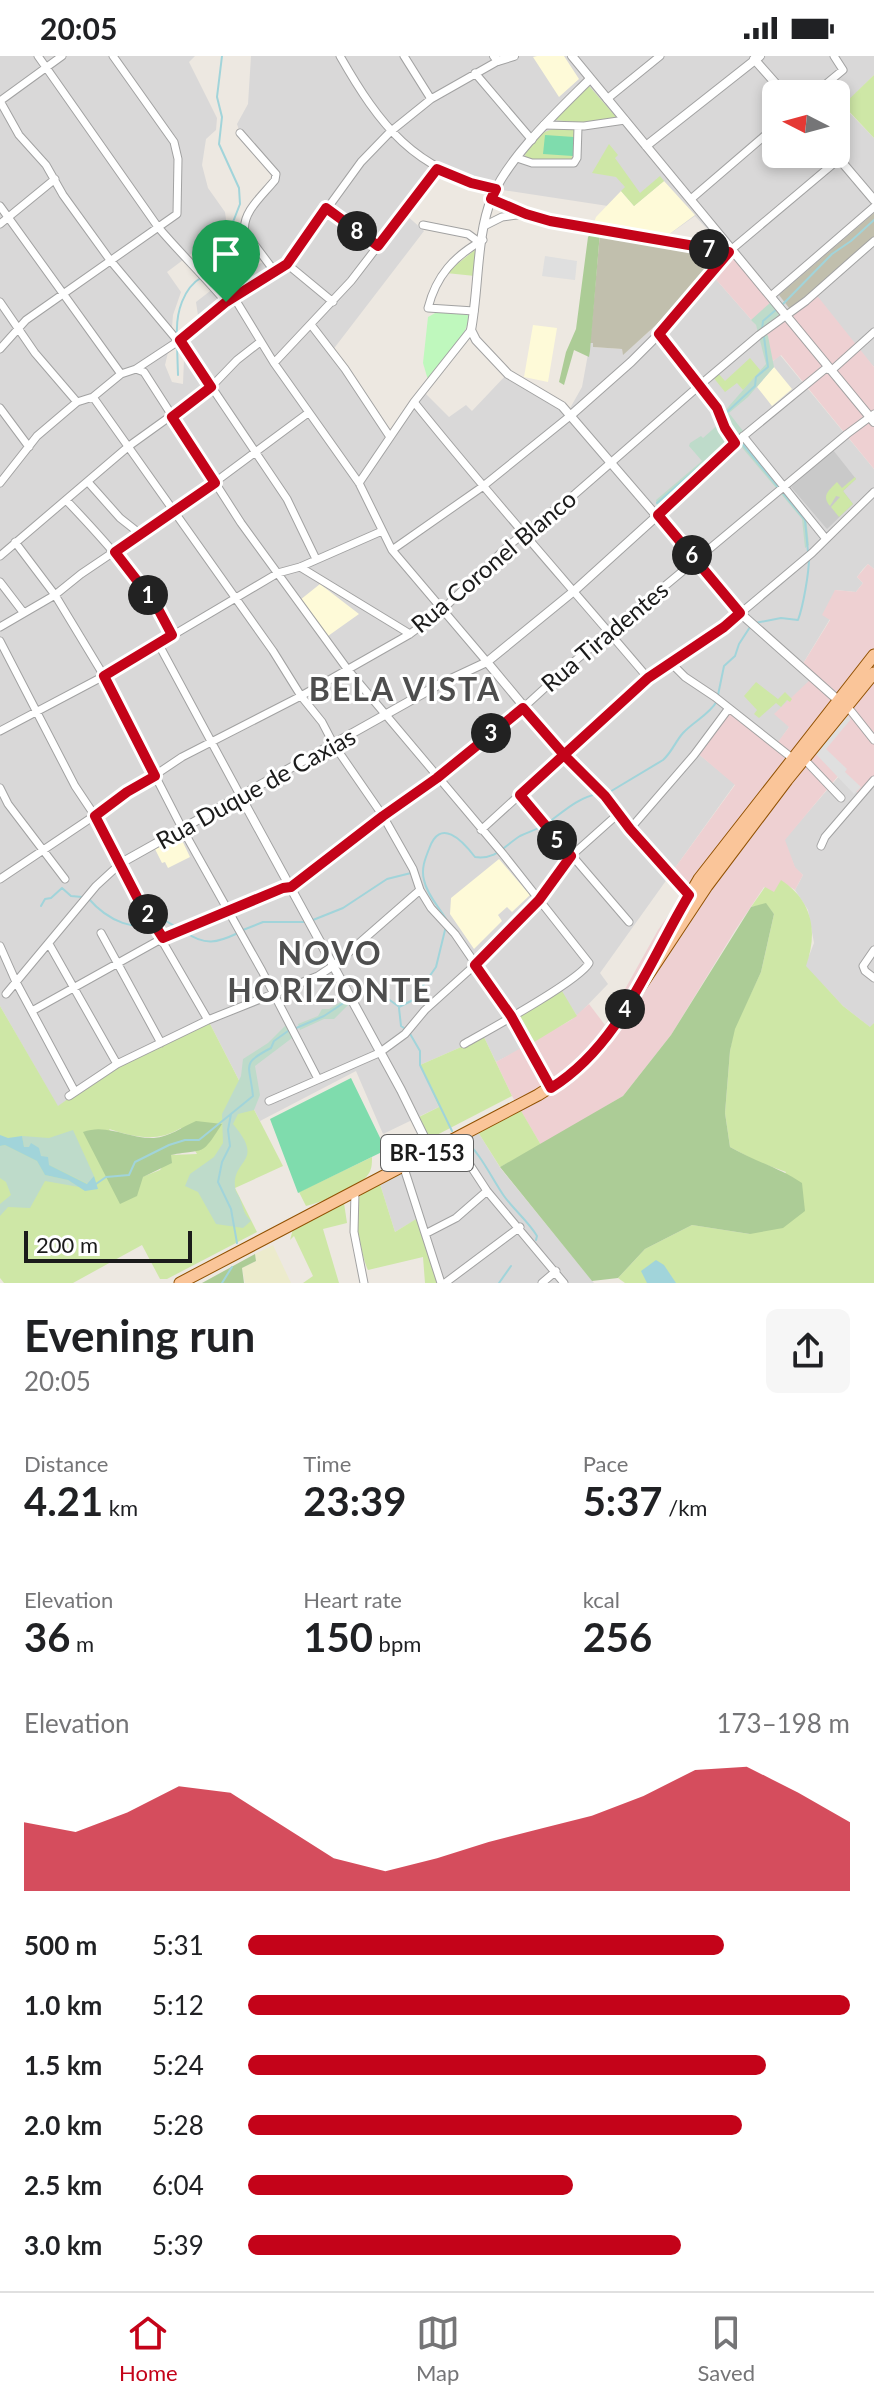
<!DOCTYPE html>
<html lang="en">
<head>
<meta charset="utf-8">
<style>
	body { margin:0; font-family:Lato,sans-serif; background:#f6f6f6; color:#202124; height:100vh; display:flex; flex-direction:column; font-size:30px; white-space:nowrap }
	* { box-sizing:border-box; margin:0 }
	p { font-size:26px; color:#757577 }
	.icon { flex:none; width:44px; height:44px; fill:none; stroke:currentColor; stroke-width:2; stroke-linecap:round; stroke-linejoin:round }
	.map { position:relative; height:1227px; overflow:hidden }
	.panel { display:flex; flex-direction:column; background:#fff; flex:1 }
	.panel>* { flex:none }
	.needle { width:52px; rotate:276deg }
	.fabs { position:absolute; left:762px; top:24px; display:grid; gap:16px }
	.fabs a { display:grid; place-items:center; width:88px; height:88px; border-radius:12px; background:#fff; box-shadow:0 4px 12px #0003; font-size:40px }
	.scale { position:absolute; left:24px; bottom:20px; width:168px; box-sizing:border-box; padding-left:8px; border:4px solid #1b1b1b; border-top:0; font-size:22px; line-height:28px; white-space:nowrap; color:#1b1b1b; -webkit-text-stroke:6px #fff; paint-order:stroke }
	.pin { position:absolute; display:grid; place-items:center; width:68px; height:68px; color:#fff; margin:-82px -34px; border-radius:50% 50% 50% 0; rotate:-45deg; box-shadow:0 0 8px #0007 }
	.pin .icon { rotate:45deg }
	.km { position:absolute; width:40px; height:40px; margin:-20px; border-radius:50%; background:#222; color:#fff; font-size:22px; line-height:40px; text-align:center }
	.round { display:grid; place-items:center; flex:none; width:84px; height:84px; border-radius:12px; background:#f6f6f6 }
	.summary { display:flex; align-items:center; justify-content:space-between; height:136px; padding:0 24px }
	h1 { font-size:44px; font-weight:700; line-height:60px }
	.metrics { display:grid; grid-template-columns:repeat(3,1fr); gap:12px; height:136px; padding:8px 24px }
	.metrics div { display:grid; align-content:center }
	.metrics b { font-size:40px; font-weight:700 }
	.metrics small { font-size:22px; font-weight:400 }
	.metrics p { font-size:22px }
	.chart { height:224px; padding:16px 24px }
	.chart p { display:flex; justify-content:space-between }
	.chart svg { width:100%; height:144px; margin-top:8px; fill:#c40319; opacity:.7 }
	ul { padding:0 24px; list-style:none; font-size:26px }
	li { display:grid; grid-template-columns:128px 96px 1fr; align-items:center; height:60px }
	li i { height:20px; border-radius:10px; background:#c40319 }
	.status { display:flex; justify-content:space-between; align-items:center; height:56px; padding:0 40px; background:#fff; direction:ltr }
	.status svg { height:22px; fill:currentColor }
	.tab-bar { display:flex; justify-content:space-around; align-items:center; height:112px; border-top:2px solid #e0e0e0; background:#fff; font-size:22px; color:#757577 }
	.tab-bar a { display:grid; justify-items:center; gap:4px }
	.tab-bar .active { color:#c40319 }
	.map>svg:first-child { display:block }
</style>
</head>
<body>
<div class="status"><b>20:05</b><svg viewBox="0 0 49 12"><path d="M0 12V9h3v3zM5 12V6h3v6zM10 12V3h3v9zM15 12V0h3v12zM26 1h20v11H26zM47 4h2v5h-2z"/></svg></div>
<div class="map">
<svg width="874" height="1227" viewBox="0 0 874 1227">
	<rect width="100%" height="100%" fill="#ede8e1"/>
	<!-- residential -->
	<path fill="#d9d8d8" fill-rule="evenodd" d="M0,0H195L189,6L217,62L216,74L206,83L202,109L208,132L225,156L227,171L167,216L181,236L173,259L171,284L165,309L172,326L183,328L185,278L199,266L196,246L214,232L265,205L243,169L276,118L240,77L237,68L248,48L251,0H874V19L843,50L874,82V311L857,292L786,258L695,160L664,182L608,150L496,133L437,113L404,157L424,175L332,295L390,381L423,335L449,361L466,349L472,355L508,317L569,354L582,331L590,287H593V291L622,293L623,298L713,220L756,269L773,305L780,299L874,413V513L868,508L863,513L857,521L863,527L856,536L835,534L830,563L801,611L813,622L787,649L789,671L778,687L695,695L735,728L600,917L608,928L577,960L561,935L516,963L531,988L496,1006L484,981L420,1009L439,1051L383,1078L356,1015L260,1065L208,964L58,1051L0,950ZM776,38H836V98H776Z
		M840,719L874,722V967L871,972L843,950L805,910L814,887L808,854L795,834L803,819L795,812L784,784Z
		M478,1076L501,1113L594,1227H441L420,1161L395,1176L380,1128Z"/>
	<!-- commercial -->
	<path fill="#eed0d2" d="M729,196L786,257L815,237L874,311V413L781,299L773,305L756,269L713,220Z
		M868,508L874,513V722L860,739L839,719L785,784L795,811L803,819L795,834L781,825L774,837L764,831L736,873L671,979L623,1040L541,1089L512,1040L496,1006L571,964L589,948L605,969L658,874L687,833L672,816L735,729L695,695L727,649L778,686L789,671L774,658L812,622L801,611L830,564L822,559L835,534L856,536L863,527L857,521Z"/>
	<!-- education -->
	<path fill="#fefad8" d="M537,0H564L579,23L559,41L533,1Z
		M664,125L695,159L664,182L593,169L596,161L621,135L634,150Z
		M533,269L557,272L548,326L524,321Z
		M774,311L792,333L772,350L757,331Z
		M320,528L359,558L328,580L300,544Z
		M180,780L190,801L168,812L165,806L162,807L155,793Z
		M499,803L530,839L512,856L507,851L498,859L502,865L474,893L450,858L451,842Z"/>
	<!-- religious -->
	<path fill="#c9c9c9" d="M833,394L856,423L843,435L853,448L827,473L791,431Z"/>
	<!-- construction -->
	<path fill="#c1bfad" d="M874,157V181L793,257L779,239Z
		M600,177L670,189L716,198L719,201L656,269L623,299L622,293L593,291V287H590Z"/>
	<!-- farmland -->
	<path fill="#ecebcc" d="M273,1189L291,1227H245L242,1212L256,1205L255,1198Z"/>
	<!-- grass -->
	<path fill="#cee7a6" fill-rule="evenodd" d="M874,19V82L843,49Z
		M589,30L617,62L584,67L555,64Z
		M559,72L575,74L572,104H530L524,102C530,86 541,74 559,72Z
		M609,88L618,99L615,102L640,137L660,120L664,125L634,150L621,135L625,131L616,121L592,117Z
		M476,193H479L475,220L446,217Z
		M750,302L761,315L743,334L737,327L725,336L713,321L718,317L725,325Z
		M855,421L856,423L843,435L853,448L839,461L831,451L840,441L836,440L830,450C821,440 829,434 837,426L842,432Z
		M756,626L778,643L785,636L792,643L790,646L787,644L781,651L776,647L759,662L754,658L757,654L744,640Z
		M781,824C813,845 818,876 806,910L843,950L870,971L874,967V1227H625L618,1222L645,1193L692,1169L750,1178L786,1116L756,1105L730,1091L725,1057L730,995L734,973L761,916L774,858L766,848L751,851L765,831L774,836Z
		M562,935L577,960L531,988L516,962Z
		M0,950L58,1050L117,1008L208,964L283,1110L235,1132L257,1176L167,1223H160L142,1189L73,1227H4L0,1222ZM181,1072L197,1098L171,1099L160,1114L142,1121L109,1073C134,1081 157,1087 181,1072Z
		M484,981L512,1040L429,1083L419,1061L439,1051L420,1009Z
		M520,1053L541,1089L500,1111L478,1076Z
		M372,1101C372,1108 372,1114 367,1120C359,1131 320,1147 306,1150L299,1136Z
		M380,1128L395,1176L421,1160L440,1227H425L423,1201L368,1214C361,1198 352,1158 359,1142C362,1135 373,1132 380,1128Z
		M344,1147L347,1167L323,1173L339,1227H303L313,1220L294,1180L290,1184L293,1173Z"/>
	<!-- forest -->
	<path fill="#accc96" d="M593,175L600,176L590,295L589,301L574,294L564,329L559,326L566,296L576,273L588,181Z
		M766,847L774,858L761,916L735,973L730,995L725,1057L730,1091C754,1105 780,1112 802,1127L805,1155L783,1172L750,1178L692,1169L645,1193L618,1222L592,1225L500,1111L623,1040L671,979L751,851Z
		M196,1065L222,1068C200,1102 206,1092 171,1099L172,1107L143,1121L137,1140L120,1148L83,1076C107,1067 129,1083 154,1082C169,1081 182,1071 196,1065Z
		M255,1198L256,1205L242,1212L244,1227H202Z"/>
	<!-- wetland -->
	<path fill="#bedbca" d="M771,246L780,258L767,270L765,276L768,280L774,311L748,341L729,357L743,375L739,380L806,460L809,489L805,492L802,463L734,382L722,358L766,308L756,269L751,264Z
		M721,366L730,387L657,449L656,444L702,405L689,390L690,387L701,380L703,382Z
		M347,942L349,948L334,963H324L300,974L298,968L318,960L322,953H329Z
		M285,970L288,971L292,982L255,1010L260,1039L254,1054L238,1058L233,1068C266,1107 232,1102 235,1131C235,1136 239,1139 240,1143C244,1153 243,1157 251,1165L243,1172L216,1168L198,1136L185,1130L190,1118L214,1101L223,1087L222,1058L241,1020L243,1003L268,987Z
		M73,1074L94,1120L88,1128L49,1109L29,1091H24L22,1080L49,1082Z
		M5,1089L37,1105L45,1119L68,1124L79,1131L45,1125L30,1152L8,1151L0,1160V1148L11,1139L6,1126L0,1122V1090Z"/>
	<!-- park -->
	<path fill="#bff8bd" d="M437,256L466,257L471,260L463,279L428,324L423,307L428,261Z"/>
	<!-- pitch -->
	<path fill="#7fdcad" d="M545,79L574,81L573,100L543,98Z
		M351,1022L386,1094L298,1137L270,1063Z"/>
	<!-- parking -->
	<path fill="#dfdfdf" d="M545,200L577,205L575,224L542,220Z
		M846,658L851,663L826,693L847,713L845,716L861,731L854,738L814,696Z"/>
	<!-- water -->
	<path fill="#a1d4da" d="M0,1079L8,1082L22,1080L24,1091H29L31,1087L39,1092L41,1100L48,1101L49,1109L87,1128L94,1120L98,1133L85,1135L68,1124L45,1119L37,1105L5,1089L0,1090Z
		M656,1204L664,1209L676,1227H647L641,1215Z"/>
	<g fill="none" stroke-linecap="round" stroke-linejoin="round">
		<!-- stream -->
		<path stroke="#a1d4da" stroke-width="2" d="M208,219L229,212L236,196L231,180L233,166L240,148L239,132L219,88L222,61L217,41L222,0
			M783,248L832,198L851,185L874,164
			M762,274L763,265L778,252
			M177,278C176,257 183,232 202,221
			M177,288L178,319
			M736,380L727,366V356L755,330L756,321L768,311L764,281
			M740,385L805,464L808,496
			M657,447L729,385
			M755,567L781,562L798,564C803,551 809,517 809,502
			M718,639L724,610L735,600L739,588L750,571
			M608,737L663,704C672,696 675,686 683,677C694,665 709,659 717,645
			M549,766C564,755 579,741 598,738
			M88,842C107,864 136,879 164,864L180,873
			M41,850L45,843L51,842L62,832L71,840L82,841
			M446,863C439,851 427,839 424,824C421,813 425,803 429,793C440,761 462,784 475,801C496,804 504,790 520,780C528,776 536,774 544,769
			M313,864L343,852L387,823L411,817
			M243,874L263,866H307
			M185,876C205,890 217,887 238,877
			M353,940L365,933L373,932L398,950
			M399,951L413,944L436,911L446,870
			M399,952L401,970L404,972
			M294,973L324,960L348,944
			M409,976L420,995V1009L452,1075
			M231,1058L228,1074L230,1090L222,1106L218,1126L231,1153L237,1187
			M463,1082C481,1098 491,1121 504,1140C514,1154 528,1165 537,1180L536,1184
			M96,1128L106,1121L129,1119L135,1106L169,1089L185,1084H199L253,1040C250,1008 240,1008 271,992L274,985L288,975
			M222,1227L232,1211
			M499,1227L511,1210"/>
		<defs>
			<path id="minor" d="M38,0L158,171C180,197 204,220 226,246
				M340,0C380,70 414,114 496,133
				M404,0L431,43
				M475,17L532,84
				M814,38L843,14L834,0
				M607,43L660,0
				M0,45L19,79L46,109L63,139L110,204L177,284
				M0,45L62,0
				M544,69L584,70L625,64
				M240,77L276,118L275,124C263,139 241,157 245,176
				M517,102L532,107H574L577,102L578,71
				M491,143L526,158L550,165L729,196
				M691,143L776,70
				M0,150L121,318
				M326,152L378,190
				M0,168L55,123
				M423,169L468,178L479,186
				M484,170L502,161L524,158
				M245,176L275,216
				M732,193L839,103
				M287,208L333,246
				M771,240L874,151
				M235,243L274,307L359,427L392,494L487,606
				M0,246L35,297L77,346
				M474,255L428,252C436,220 454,200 483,184
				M312,270L345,313L390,381
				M659,278L717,352L725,372L735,387
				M180,284L287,443L316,503
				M0,293L26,264L177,158L178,103L174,86L113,0
				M274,307L351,225L437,113
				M136,313L144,316L241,467L348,614L503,798L589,907C579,925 487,975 464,988
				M93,341L273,595L301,640L322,666L334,689L383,760L413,813L420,834L431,852L455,878L511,960L551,1032
				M414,346C490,441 570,530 648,622
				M0,352L29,391
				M743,380L826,483
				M88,426L120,462L139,477
				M0,427L37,380L77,346L93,341L121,318L136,313L180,284L217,251L235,243L287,208L361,106L390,76L431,43L498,5
				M359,427L414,346L471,274
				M66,444C106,486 144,528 172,579
				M658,459L735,387L825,313L832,314L874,276
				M15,486L55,539L104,620L183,774L262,915L318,1023
				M392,494L482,431L570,360
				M0,500L129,390L211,331L237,304L260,286
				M300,511L410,578
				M0,526L23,556
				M0,571L55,539L81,518L195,441L308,357
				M0,585L75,730L95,760L139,845L208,964
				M158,587L240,739
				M671,607L685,621L715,641L792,702
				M847,650L874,684
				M0,675L104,620L278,517L300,511L382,475
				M804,703L841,742
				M0,732L8,748L65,823
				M520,739L629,866
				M630,773L694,699L729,652
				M481,774L648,622L724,571L812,497L874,436
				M821,790L825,781L874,724
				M0,823L182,701L301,640L410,578L442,554L508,490L575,438L700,329L759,279L806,245L874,185
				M101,877L161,987
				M49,888L117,1008
				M0,890L16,926L75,1036
				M874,894L863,910L865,915L874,922
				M6,938L96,830L121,807
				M32,955L163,882L283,832L291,831L437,722L523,652L570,609L696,504L847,378L874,358
				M69,1040L117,1008L208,964L318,920L333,910L420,834
				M269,1045L379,997L405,978L425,954L475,909L539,844L571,800L618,758
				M453,1083L487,1135L564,1227
				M403,1109L441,1227
				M355,1136L354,1176L364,1227
				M427,1177L456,1162L487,1135
				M445,1227L520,1171
				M542,1227L556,1215"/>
			<path id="tertiary" d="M494,0L498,5L514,0
				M572,0L874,366
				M754,3L785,38
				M590,23C559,54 509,100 492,141C476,180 479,232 471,274L476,284L508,318L562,350L740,557L839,645
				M646,90L760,0
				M835,98L874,144
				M570,360L631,306L659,278L732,193
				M487,606L565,700L605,740L630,773L689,839
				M240,739L401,1034L431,1095
				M121,807L440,628L487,606L574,535L658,459"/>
			<path id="primary" d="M657,895L699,823L874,599
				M180,1227L538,1039L576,1015L603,987L707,830L787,724L874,617"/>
		</defs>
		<!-- minor casing -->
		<use href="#minor" stroke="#a2a2a2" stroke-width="9"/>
		<!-- tertiary casing -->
		<use href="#tertiary" stroke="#a2a2a2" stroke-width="10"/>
		<!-- primary casing -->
		<use href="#primary" stroke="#915102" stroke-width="13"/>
		<!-- minor -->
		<use href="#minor" stroke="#fff" stroke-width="7"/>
		<!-- tertiary -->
		<use href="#tertiary" stroke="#fff" stroke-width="8"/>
		<!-- primary -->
		<use href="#primary" stroke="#fac599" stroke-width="11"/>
	</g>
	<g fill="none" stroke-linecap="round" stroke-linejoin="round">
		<defs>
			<path id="route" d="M226,246L180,284L211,331L172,361L215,427L115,496L156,549L172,579L104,620L155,720L127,736L95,760L139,845L163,882L283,832L291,831L383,760L437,722L523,652L565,700L605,740L630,773L689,839C648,907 621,988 551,1032L511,960L475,909L539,844L571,800L520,739L648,622L724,571L740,557L658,459L735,387L725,372L717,352L659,278L729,196L550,165L526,158L491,143L496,133L471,127L437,113L378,190L326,152L287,208L226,246"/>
		</defs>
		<!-- route casing -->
		<use href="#route" stroke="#fff" stroke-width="16"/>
		<!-- route -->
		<use href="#route" stroke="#c40319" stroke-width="10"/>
	</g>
	<g text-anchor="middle" stroke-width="6" stroke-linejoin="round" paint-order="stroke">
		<!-- shield labels -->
		<rect fill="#fff" stroke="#5f5f5f" stroke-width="2" x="381" y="1079" width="92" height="36" rx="6"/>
		<g font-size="22" font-weight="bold" fill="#1b1b1b">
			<text x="427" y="1105">BR-153</text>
		</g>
		<!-- street labels -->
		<g font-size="24" fill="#1b1b1b" stroke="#fff">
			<text transform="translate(494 506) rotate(-40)" y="8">Rua Coronel Blanco</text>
			<text transform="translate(605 581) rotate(-40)" y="8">Rua Tiradentes</text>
			<text transform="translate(256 733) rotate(-29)" y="8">Rua Duque de Caxias</text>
		</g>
		<!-- district labels -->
		<g font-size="32" font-weight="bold" letter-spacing="2" fill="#4e4e4e" stroke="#fff">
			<text x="405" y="645">BELA VISTA</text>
			<text x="330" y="909">NOVO<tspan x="330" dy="37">HORIZONTE</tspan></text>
		</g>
	</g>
</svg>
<div class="fabs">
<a><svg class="needle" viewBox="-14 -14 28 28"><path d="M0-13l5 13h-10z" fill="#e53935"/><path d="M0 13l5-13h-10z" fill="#757577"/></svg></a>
</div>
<div class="scale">200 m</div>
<div class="pin" style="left:226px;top:246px;background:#1e9e55"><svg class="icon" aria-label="arrive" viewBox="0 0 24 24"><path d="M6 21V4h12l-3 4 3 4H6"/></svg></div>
<b class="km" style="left:148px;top:539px">1</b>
<b class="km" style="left:148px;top:858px">2</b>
<b class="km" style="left:491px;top:677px">3</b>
<b class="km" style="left:625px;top:953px">4</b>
<b class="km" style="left:557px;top:784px">5</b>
<b class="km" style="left:692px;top:499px">6</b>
<b class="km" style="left:709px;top:193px">7</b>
<b class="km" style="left:357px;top:175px">8</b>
</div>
<section class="panel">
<div class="summary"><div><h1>Evening run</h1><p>20:05</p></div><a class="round"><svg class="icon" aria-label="share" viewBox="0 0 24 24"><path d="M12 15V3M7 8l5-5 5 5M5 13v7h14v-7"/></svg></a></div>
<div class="metrics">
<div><p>Distance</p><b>4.21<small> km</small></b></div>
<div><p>Time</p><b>23:39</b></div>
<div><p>Pace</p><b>5:37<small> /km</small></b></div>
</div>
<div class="metrics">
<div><p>Elevation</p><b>36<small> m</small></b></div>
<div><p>Heart rate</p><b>150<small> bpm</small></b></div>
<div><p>kcal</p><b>256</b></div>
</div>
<div class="chart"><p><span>Elevation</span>173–198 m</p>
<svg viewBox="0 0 160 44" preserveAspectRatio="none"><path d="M0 44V23L10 26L20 20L30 12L40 14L50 24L60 34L70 38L80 34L90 29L100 25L110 21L120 15L130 7L140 6L150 14L160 23V44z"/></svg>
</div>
<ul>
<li><b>500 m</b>5:31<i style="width:79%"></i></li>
<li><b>1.0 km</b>5:12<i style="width:100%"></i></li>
<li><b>1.5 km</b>5:24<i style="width:86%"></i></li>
<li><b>2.0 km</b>5:28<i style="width:82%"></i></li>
<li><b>2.5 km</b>6:04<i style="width:54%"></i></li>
<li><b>3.0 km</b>5:39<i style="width:72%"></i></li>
</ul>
</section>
<nav class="tab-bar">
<a class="active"><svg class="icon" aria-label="home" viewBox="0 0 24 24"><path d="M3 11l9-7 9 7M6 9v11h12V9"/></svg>Home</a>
<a><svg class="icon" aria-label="map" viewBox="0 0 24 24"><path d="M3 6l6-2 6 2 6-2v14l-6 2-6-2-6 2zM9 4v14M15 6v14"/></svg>Map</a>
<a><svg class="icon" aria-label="saved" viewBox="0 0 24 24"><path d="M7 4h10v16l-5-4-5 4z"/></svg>Saved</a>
</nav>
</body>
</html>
